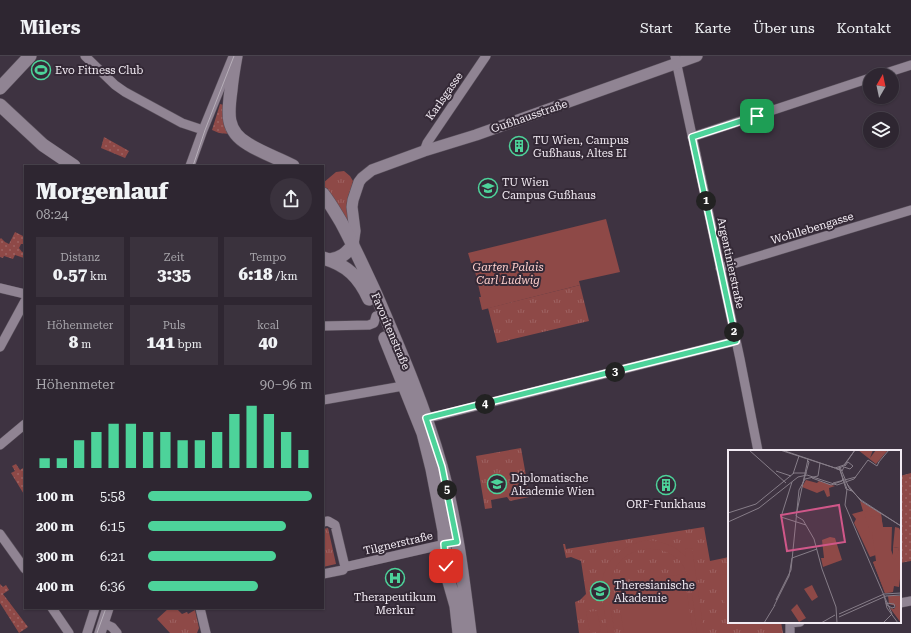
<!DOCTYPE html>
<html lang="de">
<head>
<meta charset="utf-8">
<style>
	body { margin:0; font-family:"Roboto Serif",serif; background:#3a323d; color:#f1f3f6; height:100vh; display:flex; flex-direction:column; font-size:15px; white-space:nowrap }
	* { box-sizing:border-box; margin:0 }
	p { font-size:13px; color:#a7a5ab }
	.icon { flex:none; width:22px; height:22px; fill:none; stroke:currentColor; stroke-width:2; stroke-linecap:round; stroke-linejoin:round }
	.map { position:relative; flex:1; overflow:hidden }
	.panel { position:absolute; left:24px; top:109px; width:300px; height:444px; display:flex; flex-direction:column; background:#2e2631; border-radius:0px; box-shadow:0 1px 3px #0004,0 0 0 1px #49434d }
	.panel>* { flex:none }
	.needle { width:26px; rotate:9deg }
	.tools { position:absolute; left:863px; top:12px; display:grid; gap:8px }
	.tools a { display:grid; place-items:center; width:36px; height:36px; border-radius:50%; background:#2e2631; box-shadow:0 1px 3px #0004,0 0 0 1px #49434d; font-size:20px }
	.pin { position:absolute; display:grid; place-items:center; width:34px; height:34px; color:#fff; margin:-17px; border-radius:8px; box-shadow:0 2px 6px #0006 }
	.km { position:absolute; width:20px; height:20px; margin:-10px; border-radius:50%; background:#222; color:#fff; font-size:11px; line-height:20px; text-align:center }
	.round { display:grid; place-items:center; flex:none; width:42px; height:42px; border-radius:21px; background:#3a323d }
	.summary { display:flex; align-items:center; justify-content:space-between; height:68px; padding:0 12px }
	h1 { font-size:22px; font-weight:800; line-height:30px }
	.metrics { display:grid; grid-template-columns:repeat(3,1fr); gap:6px; height:68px; padding:4px 12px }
	.metrics div { display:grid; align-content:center; border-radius:0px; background:#3a323d; text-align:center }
	.metrics b { font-size:17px; font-weight:800 }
	.metrics small { font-size:11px; font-weight:400 }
	.metrics p { font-size:11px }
	.chart { height:112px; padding:8px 12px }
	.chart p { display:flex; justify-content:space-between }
	.chart svg { width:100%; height:72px; margin-top:4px; stroke:#4dd39a; stroke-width:6 }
	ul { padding:0 12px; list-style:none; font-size:13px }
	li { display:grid; grid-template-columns:64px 48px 1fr; align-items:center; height:30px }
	li i { height:10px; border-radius:5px; background:#4dd39a }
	header { display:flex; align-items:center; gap:24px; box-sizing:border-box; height:56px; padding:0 20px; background:#2e2631; border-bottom:1px solid #49434d }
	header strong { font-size:19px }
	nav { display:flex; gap:22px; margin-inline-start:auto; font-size:14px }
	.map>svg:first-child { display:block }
</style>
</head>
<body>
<header>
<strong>Milers</strong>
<nav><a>Start</a><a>Karte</a><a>Über uns</a><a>Kontakt</a></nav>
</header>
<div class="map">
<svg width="911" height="577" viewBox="0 0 911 577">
	<defs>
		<pattern id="grass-dots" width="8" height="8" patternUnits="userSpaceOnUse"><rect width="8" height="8" fill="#8e4947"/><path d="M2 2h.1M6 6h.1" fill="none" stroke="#9e6362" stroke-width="1.8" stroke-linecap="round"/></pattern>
		<pattern id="park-tufts" width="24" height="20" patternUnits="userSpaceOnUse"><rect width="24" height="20" fill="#8e4947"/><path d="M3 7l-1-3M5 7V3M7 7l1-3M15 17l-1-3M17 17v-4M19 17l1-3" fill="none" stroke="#9e6362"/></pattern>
	</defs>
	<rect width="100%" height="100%" fill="#3e3341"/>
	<!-- grass -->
	<path fill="url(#grass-dots)" d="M220,48L224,49L230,78L219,77L212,74Z
		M104,81L129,95L125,102L101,92Z
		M15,176L25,181V188H21L19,192L22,196L25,195V207L23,206L24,202L15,199L13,203L4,200L3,202L0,201V183L1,182L5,186L9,188Z
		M16,408L20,414L23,412L25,413V440L11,417L15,415L12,410Z
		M911,417V505L900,507V420Z
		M0,528L3,531L6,529L9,534L3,538L28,571L19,577L0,547Z"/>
	<!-- park -->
	<path fill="url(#park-tufts)" d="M344,115L350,120L353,125C352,130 351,133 349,138C346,148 350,163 352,174L327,132L324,133L323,127L336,116Z
		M580,229L589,265L497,287L488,252Z
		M521,392L528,431L535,435L536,438L534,440L510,445L507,441L491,444L492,452L485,453L476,400Z
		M704,471L710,505L729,501V566H781L783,577H579L575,546L580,544L586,538L581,505L571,501L566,502L563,488H565L566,493Z
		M328,472L336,508L323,511V473Z
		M169,552H176L182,558L187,556L188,558L195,554L199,572L197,577H170L157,563Z"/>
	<!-- garden -->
	<path fill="#8e4947" d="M606,163L620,216L579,225L580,229L482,254L479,241H481L473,207H471L468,197Z
		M646,484C661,485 675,489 686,501L685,493L692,492L704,577H697C694,555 693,525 681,506C679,503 675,501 672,499C651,486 622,494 613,517C605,535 612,558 615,577H608C606,563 601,544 602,530C603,504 622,490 646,484Z
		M684,518L693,577H624L616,528Z
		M729,518V566H740L728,568L720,519Z
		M597,555L601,575L590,577L586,556Z"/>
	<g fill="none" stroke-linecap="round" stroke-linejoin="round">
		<defs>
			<path id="minor" d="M85,0L115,29L125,36L182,67L203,74
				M675,0L740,303L758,395
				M880,19L911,9
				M692,81L870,22
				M424,95L427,87L486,0
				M190,110L203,74L232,3
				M720,212L911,154
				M0,232L25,238
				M323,270L369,269L374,267L376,260
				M0,291L25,245
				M323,344L403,330L409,333
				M422,359L427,362L441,359L736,285
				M0,389L25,368
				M323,466L328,465L335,469L345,511
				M0,478L25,513
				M323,518L343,514L345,511L450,487
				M900,547L911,545
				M52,552L69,577
				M200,552L206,577
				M790,566V577
				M103,567L112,571L117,577
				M790,567L800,566
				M87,577L95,552"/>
			<path id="tertiary" d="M353,189L355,175L352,151L353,144L359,126L362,122L372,114L424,95L476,79L697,0
				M100,577L108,552"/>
			<path id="secondary" d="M236,0C234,11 232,23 231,34C228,56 225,75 248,88C262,97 278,102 293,110
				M0,32L30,0
				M0,49L43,89L74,110
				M323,138C330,147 335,156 341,166C353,188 363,211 374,234C399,292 424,349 441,410C456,464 463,521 470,577
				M323,202C347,209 359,221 369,243
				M330,204C341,202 346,198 353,189
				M385,282L423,377L432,413L444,475L445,500L448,522L456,550L459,577"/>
		</defs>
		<!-- minor casing -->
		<use href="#minor" stroke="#5a515c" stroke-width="10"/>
		<!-- tertiary casing -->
		<use href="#tertiary" stroke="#5a515c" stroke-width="12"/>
		<!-- secondary casing -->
		<use href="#secondary" stroke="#5a515c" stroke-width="14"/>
		<!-- minor -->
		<use href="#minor" stroke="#908493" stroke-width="9"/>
		<!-- tertiary -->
		<use href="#tertiary" stroke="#908493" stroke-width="11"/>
		<!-- secondary -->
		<use href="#secondary" stroke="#908493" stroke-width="13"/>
		<!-- tram -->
		<path stroke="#b7afb9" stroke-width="1" d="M193,110L205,74L234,0
			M97,577L106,552"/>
	</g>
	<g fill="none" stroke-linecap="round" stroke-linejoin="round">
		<defs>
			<path id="route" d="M446,510L444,488L457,486L442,411L426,362L736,285L692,81L757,60"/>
		</defs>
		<!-- route casing -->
		<use href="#route" stroke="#fff" stroke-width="8"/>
		<!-- route -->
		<use href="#route" stroke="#4dd39a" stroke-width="5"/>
	</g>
	<!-- icons -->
	<defs>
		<symbol id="stadium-ring" viewBox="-11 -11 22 22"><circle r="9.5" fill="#342936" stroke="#4dd39a" stroke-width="1.5"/><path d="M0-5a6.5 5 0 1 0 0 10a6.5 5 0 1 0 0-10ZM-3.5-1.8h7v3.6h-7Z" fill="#4dd39a"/></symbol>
		<symbol id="building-ring" viewBox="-11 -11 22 22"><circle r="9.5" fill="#342936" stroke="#4dd39a" stroke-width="1.5"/><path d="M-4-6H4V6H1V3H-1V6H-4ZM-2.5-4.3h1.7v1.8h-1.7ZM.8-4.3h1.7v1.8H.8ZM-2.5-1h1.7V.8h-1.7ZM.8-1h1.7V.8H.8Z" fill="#4dd39a"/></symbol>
		<symbol id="university-ring" viewBox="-11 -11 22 22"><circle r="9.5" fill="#342936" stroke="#4dd39a" stroke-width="1.5"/><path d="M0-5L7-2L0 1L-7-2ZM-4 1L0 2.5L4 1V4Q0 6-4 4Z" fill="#4dd39a"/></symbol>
		<symbol id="hospital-ring" viewBox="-11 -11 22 22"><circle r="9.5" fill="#342936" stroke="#4dd39a" stroke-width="1.5"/><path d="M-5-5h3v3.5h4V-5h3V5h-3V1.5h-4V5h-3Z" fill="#4dd39a"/></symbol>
		<symbol id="school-ring" viewBox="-11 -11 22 22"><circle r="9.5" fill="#342936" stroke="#4dd39a" stroke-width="1.5"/><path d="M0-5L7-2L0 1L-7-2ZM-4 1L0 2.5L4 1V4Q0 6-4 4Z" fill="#4dd39a"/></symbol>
	</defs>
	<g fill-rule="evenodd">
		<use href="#stadium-ring" x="30" y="3" width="22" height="22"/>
		<use href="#building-ring" x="508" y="79" width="22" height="22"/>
		<use href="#university-ring" x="477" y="121" width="22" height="22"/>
		<use href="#university-ring" x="486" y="417" width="22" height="22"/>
		<use href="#building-ring" x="655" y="418" width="22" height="22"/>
		<use href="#hospital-ring" x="384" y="511" width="22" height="22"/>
		<use href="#school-ring" x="589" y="524" width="22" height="22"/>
	</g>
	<g text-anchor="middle" stroke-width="4" stroke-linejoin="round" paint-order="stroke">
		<!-- poi labels -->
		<g font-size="11" fill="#f2ebf3" stroke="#342936" text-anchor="start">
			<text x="55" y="18">Evo Fitness Club</text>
			<text x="533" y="88">TU Wien, Campus<tspan x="533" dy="13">Gußhaus, Altes EI</tspan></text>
			<text x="502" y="130">TU Wien<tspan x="502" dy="13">Campus Gußhaus</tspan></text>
			<text x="511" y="426">Diplomatische<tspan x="511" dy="13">Akademie Wien</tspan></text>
			<text x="666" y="452" text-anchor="middle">ORF-Funkhaus</text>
			<text x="614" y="533">Theresianische<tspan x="614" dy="13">Akademie</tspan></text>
			<text x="395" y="545" text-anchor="middle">Therapeutikum<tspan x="395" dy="13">Merkur</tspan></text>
		</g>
		<!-- street labels -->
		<g font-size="11" fill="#f2ebf3" stroke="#342936">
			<text transform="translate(444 40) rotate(-55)" y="4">Karlsgasse</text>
			<text transform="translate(529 60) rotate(-19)" y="4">Gußhausstraße</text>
			<text transform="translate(812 172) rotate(-17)" y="4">Wohllebengasse</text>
			<text transform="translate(731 207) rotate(78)" y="4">Argentinierstraße</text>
			<text transform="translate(391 275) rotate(67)" y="4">Favoritenstraße</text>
			<text transform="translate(398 487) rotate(-13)" y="4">Tilgnerstraße</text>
		</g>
		<!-- park labels -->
		<g font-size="11" font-style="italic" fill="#fdcfcc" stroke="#342936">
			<text x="508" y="215">Garten Palais<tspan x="508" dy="13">Carl Ludwig</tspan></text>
		</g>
	</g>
	<!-- overview -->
	<g transform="translate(728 394)">
		<rect width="173" height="173" fill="#3e3341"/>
		<path d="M130,0H145L142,8L148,0H160L148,14ZM78,30L89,33L91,31L107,36L101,38L102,46L99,47L96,40L89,43L74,37ZM132,51L153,63L155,80L165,105V97L171,98L168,121H162L165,142L157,143L145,112L148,111V105L142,107L126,73L128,69L124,64L135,61ZM102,87L107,88L114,110L95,117L93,108H96L94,90ZM84,135L90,147L84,151L76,139ZM160,146H173V173L162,158L166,159L168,156L161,154ZM69,154L78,168L71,172L63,160Z" fill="#8e4947"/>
		<path d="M145,60L142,67L153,65L155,77H164L163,106L167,110L171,98L165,97L167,77L171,78L173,82L172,129L171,137L166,136L165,142L157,143L145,112L148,111L144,82H142L136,62Z" fill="#8e4947"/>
		<path fill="none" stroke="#867d88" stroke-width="1" d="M21,0L58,33M52,0L107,18L116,15L127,0M54,0L113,20M80,9L68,66L75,70L86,89L94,119L108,157L109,173M150,13L161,0M111,17L118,39L124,41M112,17L121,38L133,50L173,76M108,19L116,16L127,0M109,19L112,20L119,39L117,55L164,164L155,173M48,21L63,26M114,21L116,17L122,19L125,16L120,12L117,16M65,24L71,6M84,28L103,35L114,31L115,28M64,32L53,67L78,75M75,33L81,12L79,10M105,33L128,27M119,34L133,51L173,76M0,63L28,54L66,23H79M0,72L31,58L70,27L79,25L109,35L126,29L140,10L149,16L151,12M156,145L159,158L170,173M48,150L63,120L71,40L77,29L90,26L92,13M158,153L159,155L164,158L167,157L166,154L158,153M46,156L61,126L64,108L89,99M111,164L156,144L173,143M111,167L158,146L173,145M36,173L47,155M93,173L107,165"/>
		<path fill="#d05789" fill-opacity="0.15" stroke="#d05789" stroke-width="2" d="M111,55L117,92L59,101L53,65Z"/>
		<rect width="173" height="173" fill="none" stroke="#f2ebf3" stroke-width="2"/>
	</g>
</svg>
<div class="tools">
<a><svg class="needle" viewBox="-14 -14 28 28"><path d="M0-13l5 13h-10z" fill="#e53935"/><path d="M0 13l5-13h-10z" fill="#a7a5ab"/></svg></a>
<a><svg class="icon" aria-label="layers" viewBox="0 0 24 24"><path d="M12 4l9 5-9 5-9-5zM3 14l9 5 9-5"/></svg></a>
</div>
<div class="pin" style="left:757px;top:60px;background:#1e9e55"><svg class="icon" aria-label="arrive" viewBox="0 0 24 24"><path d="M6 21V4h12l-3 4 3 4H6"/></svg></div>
<div class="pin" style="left:446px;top:510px;background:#d93025"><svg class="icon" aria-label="check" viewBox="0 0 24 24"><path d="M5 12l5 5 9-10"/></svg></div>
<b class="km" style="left:706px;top:145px">1</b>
<b class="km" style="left:734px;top:276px">2</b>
<b class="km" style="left:615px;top:316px">3</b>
<b class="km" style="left:485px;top:348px">4</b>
<b class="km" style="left:447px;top:434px">5</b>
<section class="panel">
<div class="summary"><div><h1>Morgenlauf</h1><p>08:24</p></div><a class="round"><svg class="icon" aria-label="share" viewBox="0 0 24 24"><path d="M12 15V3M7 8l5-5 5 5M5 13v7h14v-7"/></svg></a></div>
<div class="metrics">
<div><p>Distanz</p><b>0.57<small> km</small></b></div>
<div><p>Zeit</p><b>3:35</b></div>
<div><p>Tempo</p><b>6:18<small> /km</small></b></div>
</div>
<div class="metrics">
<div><p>Höhenmeter</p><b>8<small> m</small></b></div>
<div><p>Puls</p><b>141<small> bpm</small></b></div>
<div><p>kcal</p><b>40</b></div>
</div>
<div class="chart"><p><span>Höhenmeter</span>90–96 m</p>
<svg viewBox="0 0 160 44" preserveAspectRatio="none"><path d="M5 44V38M15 44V38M25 44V27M35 44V22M45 44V17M55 44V17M65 44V22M75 44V22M85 44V27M95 44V27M105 44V22M115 44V11M125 44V6M135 44V11M145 44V22M155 44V33"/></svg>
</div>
<ul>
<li><b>100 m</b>5:58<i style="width:100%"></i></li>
<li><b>200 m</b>6:15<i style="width:84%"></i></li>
<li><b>300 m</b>6:21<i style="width:78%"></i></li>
<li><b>400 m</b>6:36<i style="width:67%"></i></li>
</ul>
</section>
</div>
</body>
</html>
